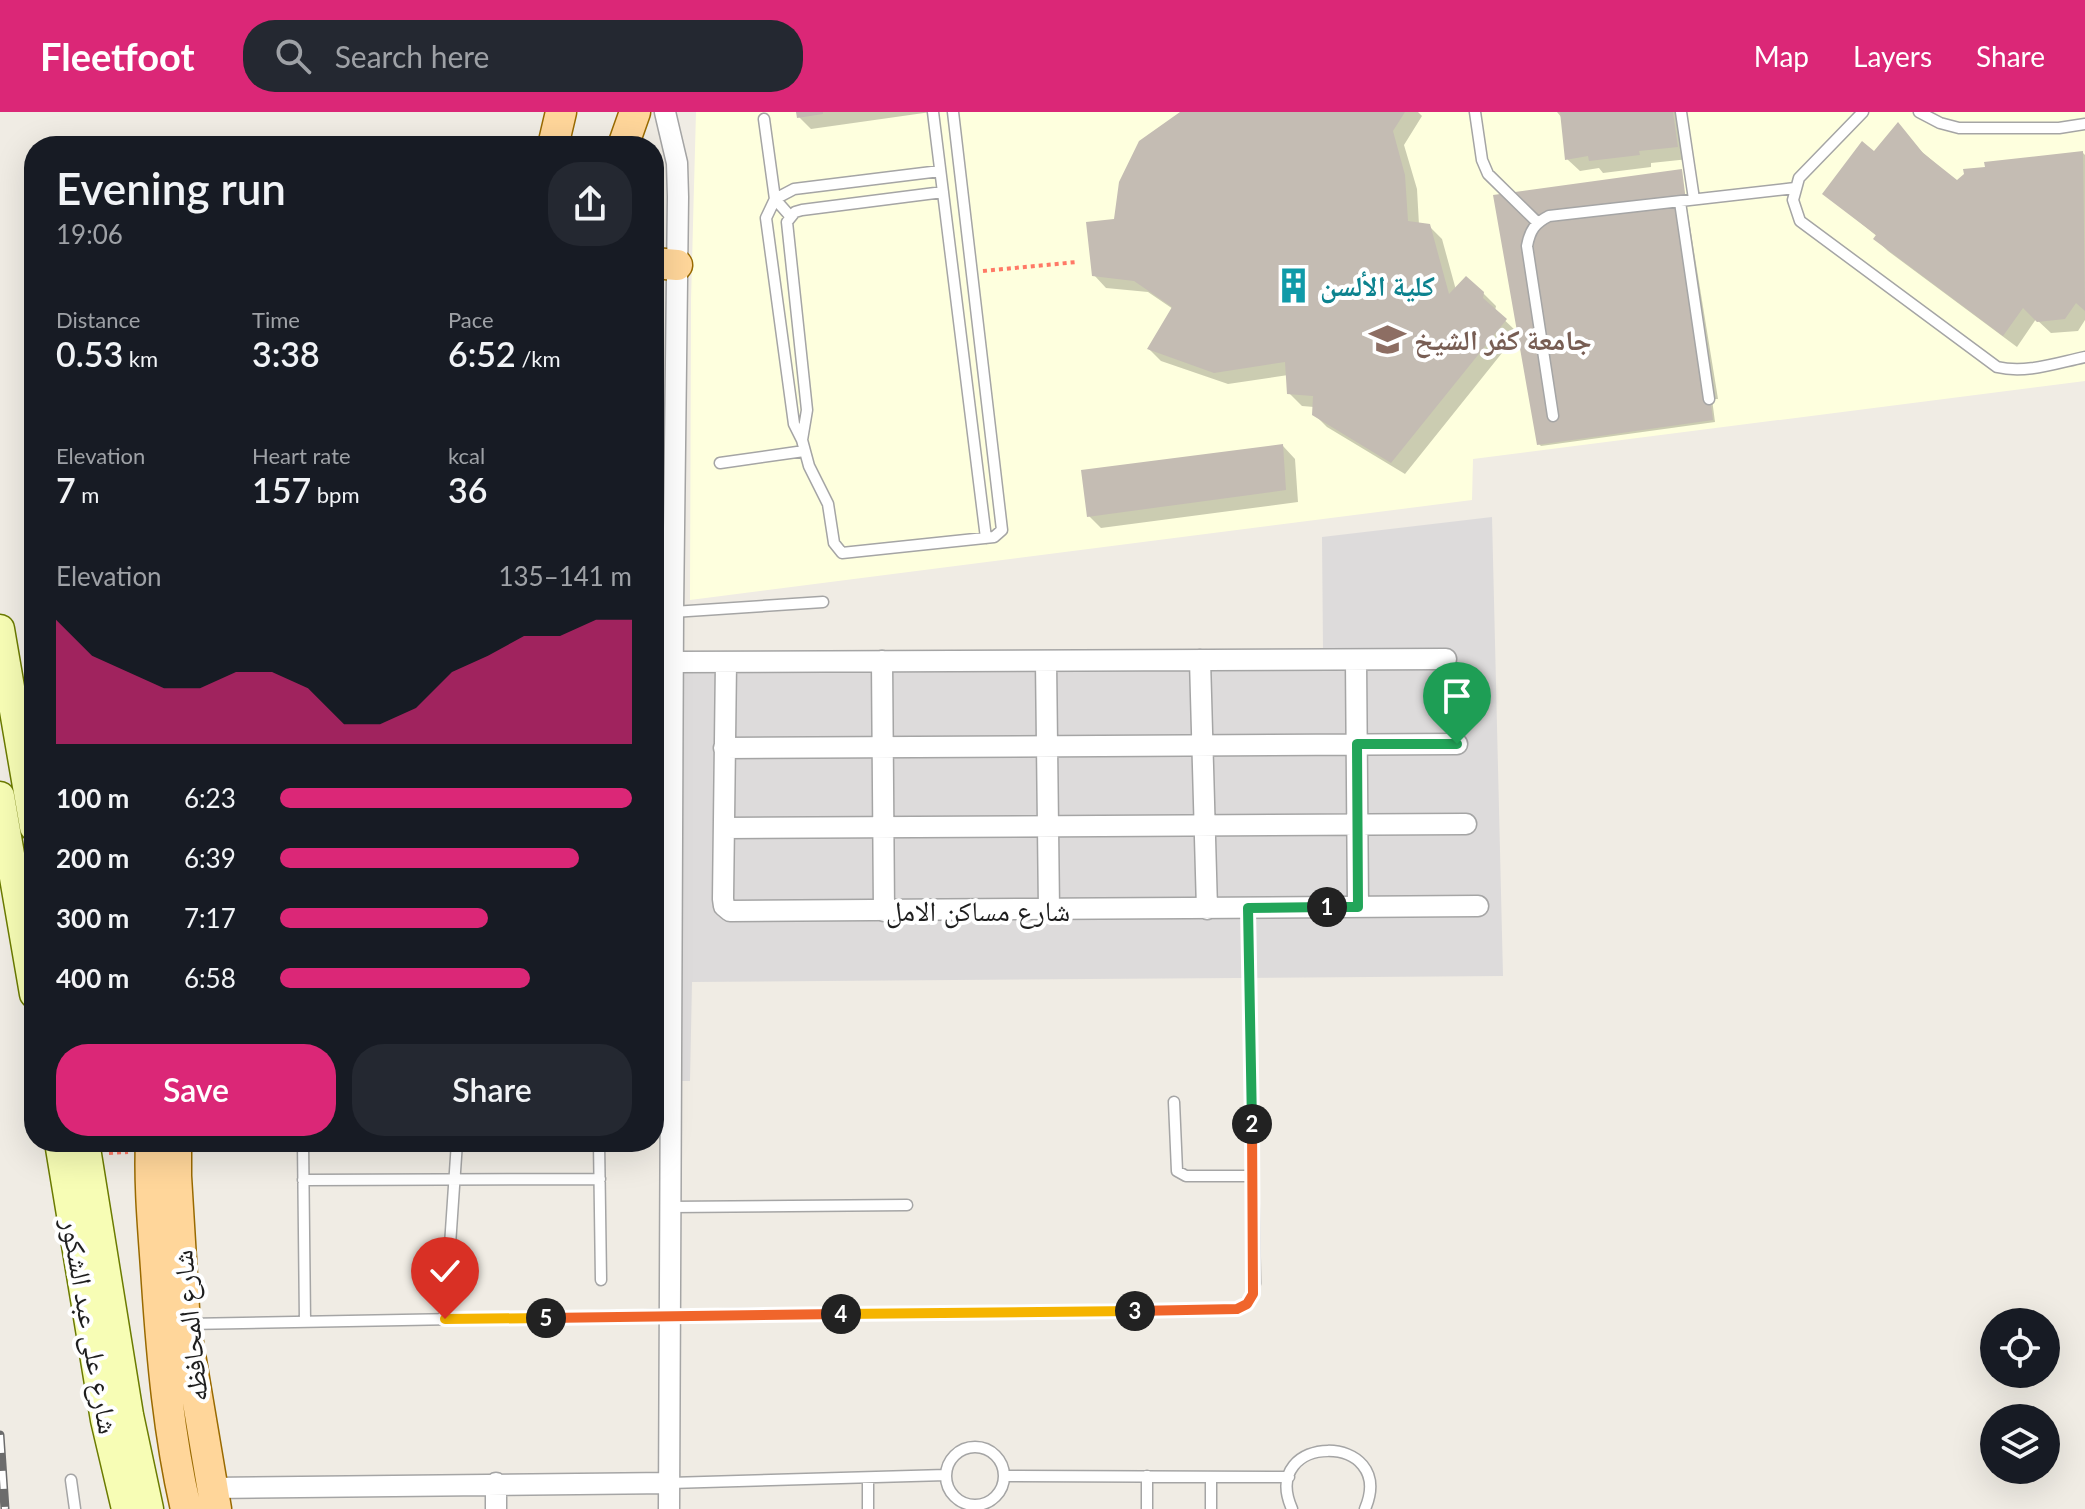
<!DOCTYPE html>
<html lang="en">
<head>
<meta charset="utf-8">
<style>
	body { margin:0; font-family:Lato,"Noto Naskh Arabic",sans-serif; background:#242831; color:#f1f3f6; height:100vh; display:flex; flex-direction:column; font-size:30px; white-space:nowrap }
	* { box-sizing:border-box; margin:0 }
	p { font-size:26px; color:#9ea1a6 }
	.icon { flex:none; width:44px; height:44px; fill:none; stroke:currentColor; stroke-width:2; stroke-linecap:round; stroke-linejoin:round }
	.map { position:relative; flex:1; overflow:hidden }
	.panel { position:absolute; left:24px; top:24px; width:640px; height:1016px; display:flex; flex-direction:column; background:#171b24; border-radius:32px; box-shadow:0 8px 32px #0002 }
	.panel>* { flex:none }
	.buttons { position:absolute; left:1980px; top:1196px; display:grid; gap:16px }
	.buttons a { display:grid; place-items:center; width:80px; height:80px; border-radius:50%; background:#171b24; box-shadow:0 8px 32px #0002; font-size:40px }
	.pin { position:absolute; display:grid; place-items:center; width:68px; height:68px; color:#fff; margin:-82px -34px; border-radius:50% 50% 50% 0; rotate:-45deg; box-shadow:0 0 8px #0007 }
	.pin .icon { rotate:45deg }
	.km { position:absolute; width:40px; height:40px; margin:-20px; border-radius:50%; background:#222; color:#fff; font-size:22px; line-height:40px; text-align:center }
	.round { display:grid; place-items:center; flex:none; width:84px; height:84px; border-radius:32px; background:#242831 }
	.summary { display:flex; align-items:center; justify-content:space-between; height:136px; padding:0 32px }
	h1 { font-size:44px; font-weight:600; line-height:60px }
	.metrics { display:grid; grid-template-columns:repeat(3,1fr); gap:12px; height:136px; padding:8px 32px }
	.metrics div { display:grid; align-content:center }
	.metrics b { font-size:34px; font-weight:600 }
	.metrics small { font-size:22px; font-weight:400 }
	.metrics p { font-size:22px }
	.chart { height:224px; padding:16px 32px }
	.chart p { display:flex; justify-content:space-between }
	.chart svg { width:100%; height:144px; margin-top:8px; fill:#db2777; opacity:.7 }
	.primary-button { display:flex; gap:16px; margin-top:auto; padding:16px 32px }
	.primary-button a { flex:1; height:92px; border-radius:32px; background:#db2777; color:#fff; font-size:32px; font-weight:600; line-height:92px; text-align:center }
	.primary-button a+a { background:#242831; color:#f1f3f6 }
	ul { padding:0 32px; list-style:none; font-size:26px }
	li { display:grid; grid-template-columns:128px 96px 1fr; align-items:center; height:60px }
	li i { height:20px; border-radius:10px; background:#db2777 }
	header { display:flex; align-items:center; gap:48px; box-sizing:border-box; height:112px; padding:0 40px; background:#db2777; color:#fff }
	header strong { font-size:38px }
	nav { display:flex; gap:44px; margin-inline-start:auto; font-size:28px }
	.search { width:560px; height:72px; background:#242831; display:flex; align-items:center; gap:20px; box-sizing:border-box; padding:0 28px; border-radius:32px; color:#9ea1a6; font-size:30px }
	.map>svg:first-child { display:block }
</style>
</head>
<body>
<header>
<strong>Fleetfoot</strong>
<div class="search"><svg class="icon" aria-label="search" viewBox="0 0 24 24"><circle cx="10" cy="10" r="6"/><path d="M15 15l6 6"/></svg>Search here</div>
<nav><a>Map</a><a>Layers</a><a>Share</a></nav>
</header>
<div class="map">
<svg width="2085" height="1397" viewBox="0 0 2085 1397">
	<rect width="100%" height="100%" fill="#f0ece4"/>
	<!-- residential -->
	<path fill="#dddbdb" d="M1492,405L1503,864L692,870L690,969H654V539L1323,538L1322,425Z"/>
	<!-- education -->
	<path fill="#feffde" d="M696,0H2085V269L1473,347L1472,388L690,488L691,188Z"/>
	<!-- shadow -->
	<path fill="#0003" d="M798,0H931L811,17L799,5Z
		M1190,0H1418L1422,4L1404,33L1417,77L1419,113L1429,114L1442,127L1456,178L1483,181L1496,194L1495,199L1518,221L1405,362L1327,315L1314,302V295L1302,294L1289,281L1288,263L1228,272L1161,249L1149,237L1173,197L1148,180L1106,176L1094,163L1115,109Z
		M1557,0H1683L1689,47L1651,51V55L1603,61L1599,56L1580,59L1567,47L1562,6Z
		M1898,13L1921,39L1957,70L2083,41L2085,43V208L2078,219L2051,221L2036,207L2017,235L1888,139L1876,127L1878,125L1825,82L1875,42Z
		M1681,59L1718,287H1712L1715,310L1541,334L1539,332Z
		M1283,334L1295,347L1298,390L1101,416L1089,404Z"/>
	<!-- building -->
	<path fill="#c4bcb3" d="M796,0H823V2L797,6Z
		M1180,0H1405L1393,19L1405,63L1408,109L1430,112L1449,182L1466,164L1484,180L1483,186L1507,207L1391,351L1312,303L1313,284L1287,282L1285,250L1214,261L1147,237L1172,195L1134,169L1092,164L1086,110L1114,107L1119,70L1139,29Z
		M1560,0H1673L1678,35L1639,39L1640,43L1589,49L1588,44L1565,48Z
		M1898,10L1923,41L1957,68L1964,62L1963,57L1985,55L1984,50L2083,39L2085,199L2076,191L2065,207L2037,210L2023,196L2003,224L1873,127L1876,123L1822,82L1862,29L1874,39Z
		M1682,57L1713,308L1537,333L1493,83Z
		M1283,332L1286,378L1087,405L1081,358Z"/>
	<g fill="none" stroke-linecap="round" stroke-linejoin="round">
		<defs>
			<path id="service" d="M933,0L986,426
				M1475,0L1482,48L1488,62L1537,110
				M1681,0L1694,87
				M1863,0L1799,66L1793,88L1800,109L1997,255C2026,262 2056,251 2085,245
				M1919,0L1940,11L1959,16H2059L2085,12
				M764,7L775,87L790,104
				M940,59L794,77L775,87L766,106L794,312L802,328L809,354L828,392L834,431L842,441L994,425L1002,418L953,0
				M1680,90L1709,287
				M1553,304L1527,134C1530,118 1535,111 1549,104L1795,76
				M802,328L807,298L787,110L795,100L802,98L943,80
				M720,351L804,339
				M673,500L823,490
				M1174,990L1177,1059L1186,1064H1253
				M303,1030L305,1210
				M599,1030L601,1168
				M303,1068L600,1067
				M670,1095L907,1093
				M445,1207L457,1030
				M188,1212L670,1203L1237,1197C1249,1190 1253,1184 1255,1171L1248,796
				M946 1364a29 29 0 1 1 58 0a29 29 0 1 1-58 0Z
				M1005,1364L1289,1365
				M1211,1365V1397
				M868,1366V1397
				M71,1368L75,1397
				M670,1371L946,1363
				M1147,1397V1364
				M1292,1397C1258,1320 1398,1319 1365,1397"/>
			<path id="minor" d="M665,0L677,51L678,85L673,500L669,1397
				M1200,548L1207,797
				M1356,548L1358,795
				M882,549L884,799
				M1046,549L1049,798
				M673,550L1446,547
				M726,550L723,787L724,794L730,799L1478,794
				M724,636L1457,632
				M724,716L1466,712
				M496,1371V1397
				M211,1376L670,1371"/>
			<path id="secondary" d="M0,517L34,715
				M0,684L34,882
				M59,1030L105,1308L126,1397
				M85,1030L129,1303L149,1397"/>
			<path id="primary" d="M553,34L561,0
				M623,34L635,0
				M654,151L677,153
				M151,1030C149,1077 154,1124 157,1171C162,1246 169,1324 186,1397
				M176,1030V1064L185,1213L216,1397"/>
		</defs>
		<!-- service casing -->
		<use href="#service" stroke="#a5a5a5" stroke-width="13"/>
		<!-- minor casing -->
		<use href="#minor" stroke="#a5a5a5" stroke-width="23"/>
		<!-- secondary casing -->
		<use href="#secondary" stroke="#6b7b00" stroke-width="31"/>
		<!-- primary casing -->
		<use href="#primary" stroke="#996a00" stroke-width="33"/>
		<!-- path -->
		<path stroke="#ff7966" stroke-width="4" stroke-dasharray="4 4" stroke-linecap="butt" d="M983,159L1077,150
			M109,1041L128,1040"/>
		<!-- service -->
		<use href="#service" stroke="#fff" stroke-width="10"/>
		<!-- minor -->
		<use href="#minor" stroke="#fff" stroke-width="20"/>
		<!-- secondary -->
		<use href="#secondary" stroke="#f7fdb5" stroke-width="28"/>
		<!-- primary -->
		<use href="#primary" stroke="#ffd69a" stroke-width="30"/>
		<defs>
			<path id="rail" d="M0,1323L5,1397"/>
		</defs>
		<!-- rail casing -->
		<use href="#rail" stroke="#6c6c6c" stroke-width="9"/>
		<!-- rail -->
		<use href="#rail" stroke="#fff" stroke-width="6" stroke-dasharray="18" stroke-linecap="butt"/>
	</g>
	<g fill="none" stroke-linecap="round" stroke-linejoin="round">
		<defs>
			<path id="split-1" d="M1327,795H1358L1357,632H1457"/>
			<path id="split-2" d="M1252,1012L1248,796L1327,795"/>
			<path id="split-3" d="M1135,1199L1237,1197L1247,1192L1253,1182L1252,1012"/>
			<path id="split-4" d="M841,1202L1135,1199"/>
			<path id="split-5" d="M546,1206L841,1202"/>
			<path id="split-6" d="M445,1207L546,1206"/>
		</defs>
		<!-- split-1 casing -->
		<use href="#split-1" stroke="#fff" stroke-width="16"/>
		<!-- split-2 casing -->
		<use href="#split-2" stroke="#fff" stroke-width="16"/>
		<!-- split-3 casing -->
		<use href="#split-3" stroke="#fff" stroke-width="16"/>
		<!-- split-4 casing -->
		<use href="#split-4" stroke="#fff" stroke-width="16"/>
		<!-- split-5 casing -->
		<use href="#split-5" stroke="#fff" stroke-width="16"/>
		<!-- split-6 casing -->
		<use href="#split-6" stroke="#fff" stroke-width="16"/>
		<!-- split-1 -->
		<use href="#split-1" stroke="#22a559" stroke-width="10"/>
		<!-- split-2 -->
		<use href="#split-2" stroke="#22a559" stroke-width="10"/>
		<!-- split-3 -->
		<use href="#split-3" stroke="#f0652b" stroke-width="10"/>
		<!-- split-4 -->
		<use href="#split-4" stroke="#f5b400" stroke-width="10"/>
		<!-- split-5 -->
		<use href="#split-5" stroke="#f0652b" stroke-width="10"/>
		<!-- split-6 -->
		<use href="#split-6" stroke="#f5b400" stroke-width="10"/>
	</g>
	<!-- icons -->
	<defs>
		<symbol id="building-bare" viewBox="-9 -9 18 18"><path d="M-4-6H4V6H1V3H-1V6H-4ZM-2.5-4.3h1.7v1.8h-1.7ZM.8-4.3h1.7v1.8H.8ZM-2.5-1h1.7V.8h-1.7ZM.8-1h1.7V.8H.8Z" fill="#0f9aa8" stroke="#fff" stroke-width="2.5" paint-order="stroke"/></symbol>
		<symbol id="university-bare" viewBox="-9 -9 18 18"><path d="M0-5L7-2L0 1L-7-2ZM-4 1L0 2.5L4 1V4Q0 6-4 4Z" fill="#8d6e63" stroke="#fff" stroke-width="2.5" paint-order="stroke"/></symbol>
	</defs>
	<g fill-rule="evenodd">
		<use href="#building-bare" x="1268" y="148" width="51" height="51"/>
		<use href="#university-bare" x="1362" y="202" width="51" height="51"/>
	</g>
	<g text-anchor="middle" stroke-width="8" stroke-linejoin="round" paint-order="stroke">
		<!-- culture labels -->
		<g font-size="28" font-weight="bold" fill="#0d838f" stroke="#fff" text-anchor="start">
			<text x="1320" y="184">كلية الألسن</text>
		</g>
		<!-- education labels -->
		<g font-size="28" font-weight="bold" fill="#785e54" stroke="#fff" text-anchor="start">
			<text x="1414" y="238">جامعة كفر الشيخ</text>
		</g>
		<!-- street labels -->
		<g font-size="28" fill="#1e1e1e" stroke="#fff">
			<text x="978" y="809">شارع مساكن الامل</text>
			<text transform="translate(90 1214) rotate(80)" y="10">شارع على عبد الشكور</text>
			<text transform="translate(190 1214) rotate(-96)" y="10">شارع المحافظه</text>
		</g>
	</g>
</svg>
<div class="buttons">
<a><svg class="icon" aria-label="locate" viewBox="0 0 24 24"><circle cx="12" cy="12" r="6"/><path d="M12 2v4M12 18v4M2 12h4M18 12h4"/></svg></a>
<a><svg class="icon" aria-label="layers" viewBox="0 0 24 24"><path d="M12 4l9 5-9 5-9-5zM3 14l9 5 9-5"/></svg></a>
</div>
<div class="pin" style="left:1457px;top:632px;background:#1e9e55"><svg class="icon" aria-label="arrive" viewBox="0 0 24 24"><path d="M6 21V4h12l-3 4 3 4H6"/></svg></div>
<div class="pin" style="left:445px;top:1207px;background:#d93025"><svg class="icon" aria-label="check" viewBox="0 0 24 24"><path d="M5 12l5 5 9-10"/></svg></div>
<b class="km" style="left:1327px;top:795px">1</b>
<b class="km" style="left:1252px;top:1012px">2</b>
<b class="km" style="left:1135px;top:1199px">3</b>
<b class="km" style="left:841px;top:1202px">4</b>
<b class="km" style="left:546px;top:1206px">5</b>
<section class="panel">
<div class="summary"><div><h1>Evening run</h1><p>19:06</p></div><a class="round"><svg class="icon" aria-label="share" viewBox="0 0 24 24"><path d="M12 15V3M7 8l5-5 5 5M5 13v7h14v-7"/></svg></a></div>
<div class="metrics">
<div><p>Distance</p><b>0.53<small> km</small></b></div>
<div><p>Time</p><b>3:38</b></div>
<div><p>Pace</p><b>6:52<small> /km</small></b></div>
</div>
<div class="metrics">
<div><p>Elevation</p><b>7<small> m</small></b></div>
<div><p>Heart rate</p><b>157<small> bpm</small></b></div>
<div><p>kcal</p><b>36</b></div>
</div>
<div class="chart"><p><span>Elevation</span>135–141 m</p>
<svg viewBox="0 0 160 44" preserveAspectRatio="none"><path d="M0 44V6L10 17L20 22L30 27L40 27L50 22L60 22L70 27L80 38L90 38L100 33L110 22L120 17L130 11L140 11L150 6L160 6V44z"/></svg>
</div>
<ul>
<li><b>100 m</b>6:23<i style="width:100%"></i></li>
<li><b>200 m</b>6:39<i style="width:85%"></i></li>
<li><b>300 m</b>7:17<i style="width:59%"></i></li>
<li><b>400 m</b>6:58<i style="width:71%"></i></li>
</ul>
<div class="primary-button"><a>Save</a><a>Share</a></div>
</section>
</div>
</body>
</html>
